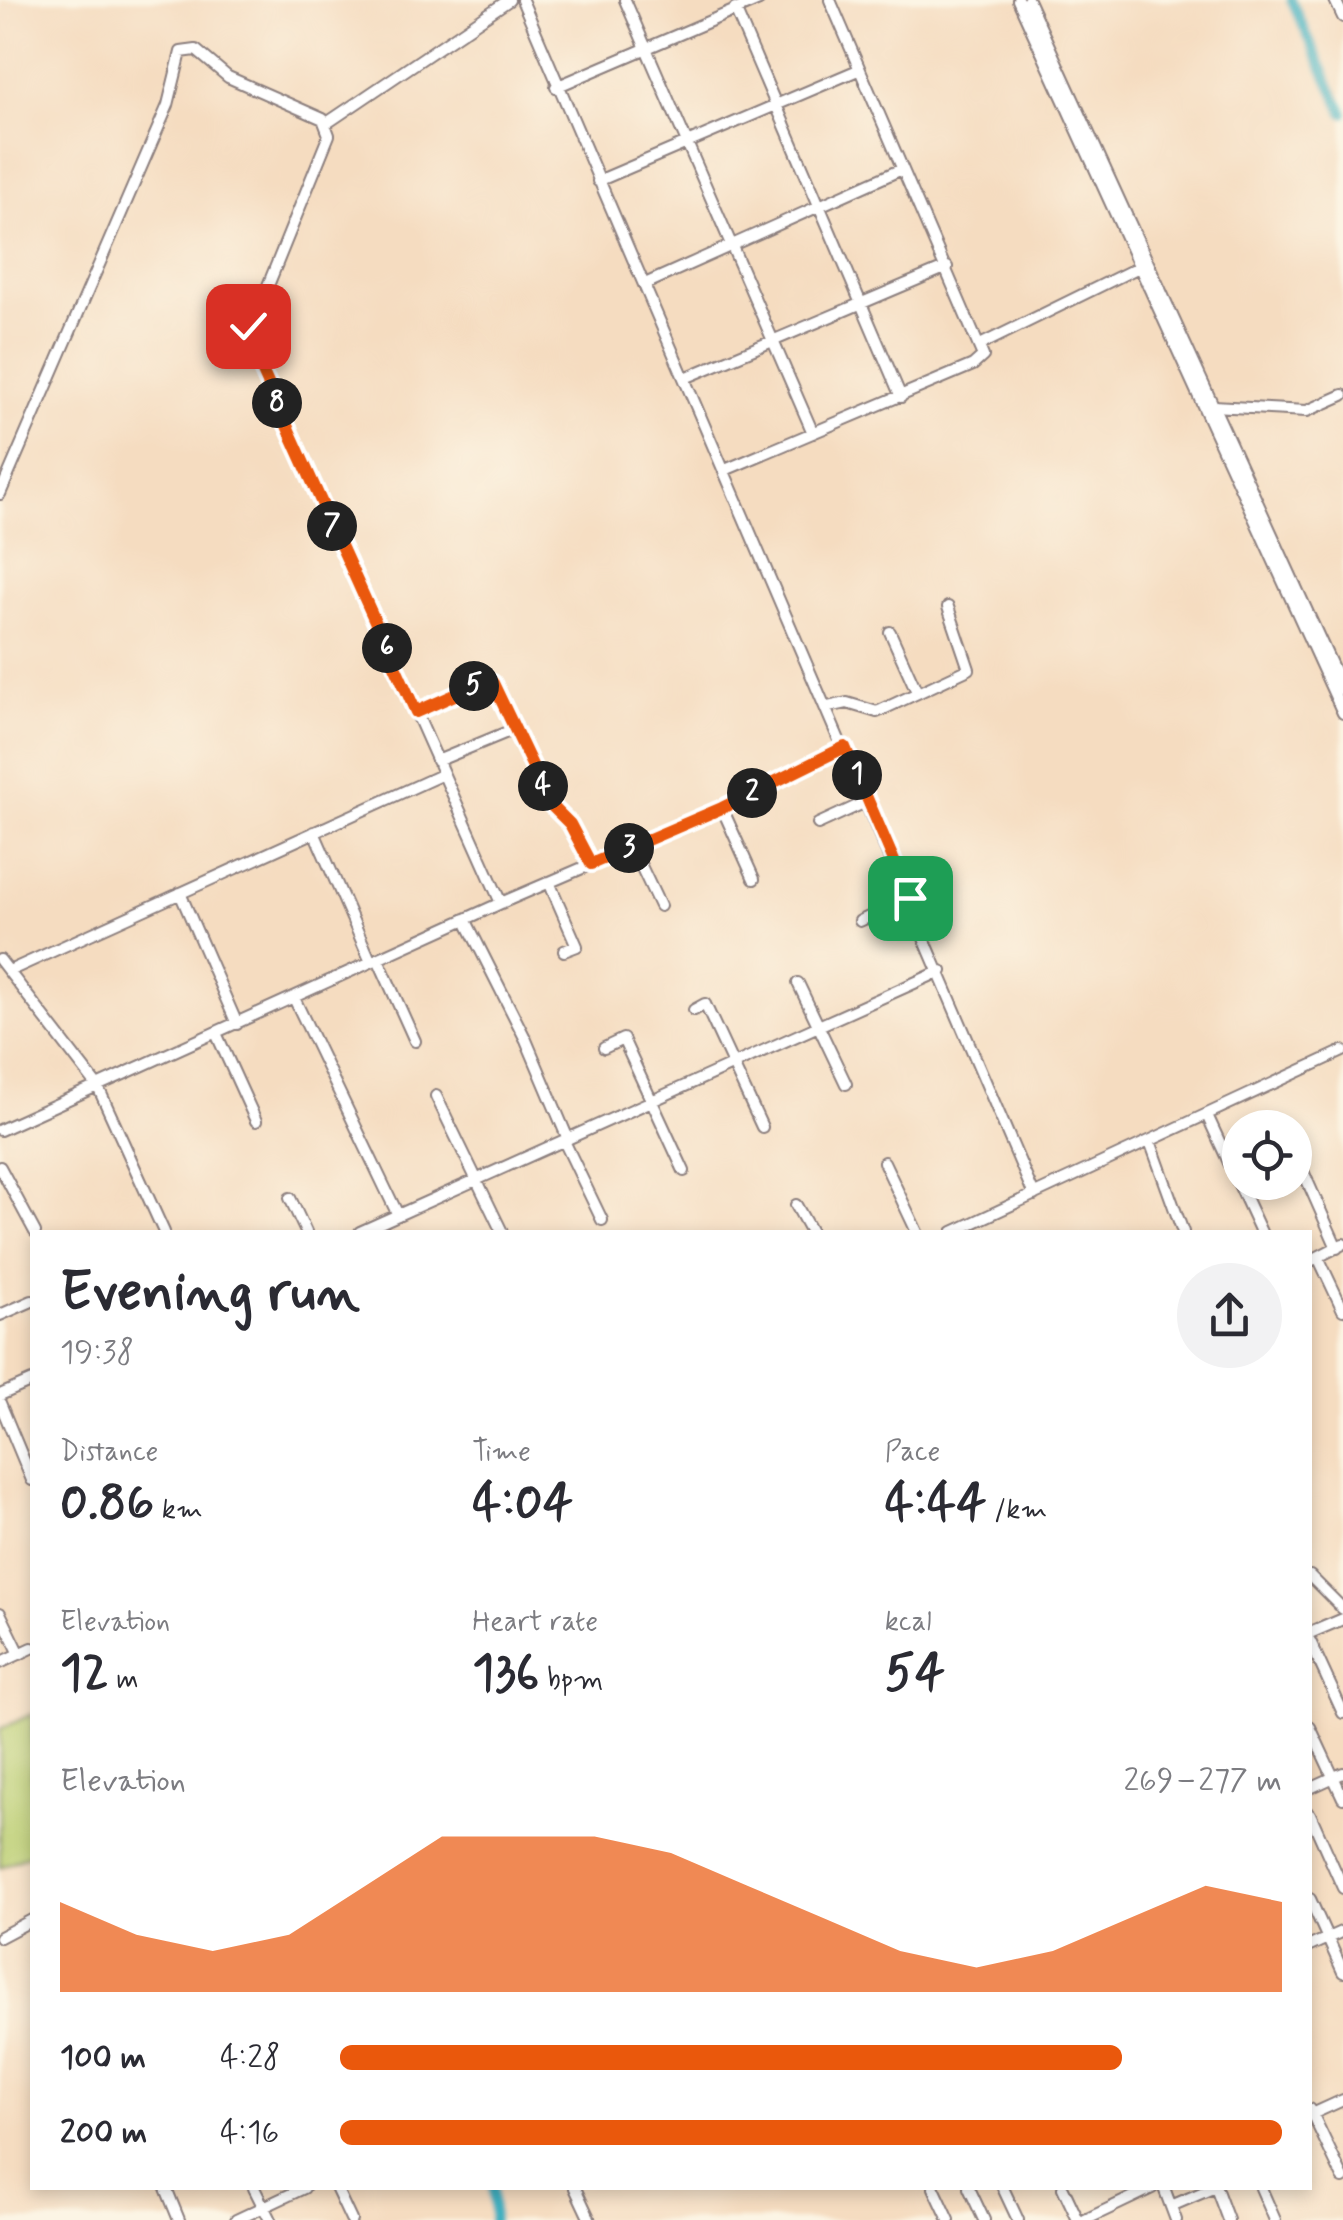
<!DOCTYPE html>
<html lang="en">
<head>
<meta charset="utf-8">
<style>
	body { margin:0; font-family:Mynerve,sans-serif; background:#f2f2f3; color:#2b2b33; height:100vh; display:flex; flex-direction:column; font-size:38px; white-space:nowrap }
	* { box-sizing:border-box; margin:0 }
	p { font-size:32px; color:#7c7c81 }
	.icon { flex:none; width:55px; height:55px; fill:none; stroke:currentColor; stroke-width:2; stroke-linecap:round; stroke-linejoin:round }
	.map { position:relative; flex:1; overflow:hidden }
	.side { position:absolute; left:30px; top:1230px; width:1282px; height:960px; display:flex; flex-direction:column; background:#fff; border-radius:0px; box-shadow:0 5px 15px #0003 }
	.side>* { flex:none }
	.tools { position:absolute; left:1222px; top:1110px; display:grid; gap:20px }
	.tools a { display:grid; place-items:center; width:90px; height:90px; border-radius:50%; background:#fff; box-shadow:0 5px 15px #0003; font-size:50px }
	.pin { position:absolute; display:grid; place-items:center; width:85px; height:85px; color:#fff; margin:-42px; border-radius:20px; box-shadow:0 5px 15px #0006 }
	.km { position:absolute; width:50px; height:50px; margin:-25px; border-radius:50%; background:#222; color:#fff; font-size:28px; line-height:50px; text-align:center }
	.round { display:grid; place-items:center; flex:none; width:105px; height:105px; border-radius:52px; background:#f2f2f3 }
	.headline { display:flex; align-items:center; justify-content:space-between; height:170px; padding:0 30px }
	h1 { font-size:55px; font-weight:700; line-height:75px }
	.stats { display:grid; grid-template-columns:repeat(3,1fr); gap:15px; height:170px; padding:10px 30px }
	.stats div { display:grid; align-content:center }
	.stats b { font-size:50px; font-weight:700 }
	.stats small { font-size:28px; font-weight:400 }
	.stats p { font-size:28px }
	.chart { height:280px; padding:20px 30px }
	.chart p { display:flex; justify-content:space-between }
	.chart svg { width:100%; height:180px; margin-top:10px; fill:#ea580c; opacity:.7 }
	ul { padding:0 30px; list-style:none; font-size:32px }
	li { display:grid; grid-template-columns:160px 120px 1fr; align-items:center; height:75px }
	li i { height:25px; border-radius:12px; background:#ea580c }
	.map>svg:first-child { display:block }
</style>
</head>
<body>
<div class="map">
<svg width="1343" height="2220" viewBox="0 0 1343 2220">
	<rect width="100%" height="100%" fill="#fcf5e5"/>
	<filter id="ink" filterUnits="userSpaceOnUse"><feTurbulence type="fractalNoise" baseFrequency=".01" numOctaves="2"/><feDisplacementMap in="SourceGraphic" scale="20" xChannelSelector="R" yChannelSelector="G"/><feConvolveMatrix kernelMatrix="1 2 1 2 8 2 1 2 1" color-interpolation-filters="sRGB"/></filter>
	<filter id="wash" filterUnits="userSpaceOnUse"><feTurbulence type="fractalNoise" baseFrequency=".0048" numOctaves="4" result="noise"/><feDisplacementMap in="SourceGraphic" scale="40" xChannelSelector="R" yChannelSelector="G"/><feGaussianBlur stdDeviation="2.25" result="paint"/><feColorMatrix in="noise" values="0 0 0 0 0 0 0 0 0 0 0 0 0 0 0 0 0 1.4 0 .05"/><feComposite in="paint" operator="in"/></filter>
	<g filter="url(#wash)">
		<rect width="100%" height="100%" fill="#f5dcc0"/>
		<!-- park -->
		<path fill="#bace71" stroke="#6e7856" stroke-width="2.5" d="M32,1714V1853L0,1868V1729Z"/>
		<g fill="none" stroke-linecap="round" stroke-linejoin="round">
			<!-- canal -->
			<path stroke="#43b0c0" stroke-width="10" d="M1291,0L1343,113
				M493,2188V2220"/>
		</g>
	</g>
	<g filter="url(#ink)">
		<g fill="none" stroke-linecap="round" stroke-linejoin="round">
			<defs>
				<path id="street" d="M522,0L1034,1195
					M625,0L813,433
					M1018,0L1343,713
					M1028,0L1343,690
					M1335,0L1343,17
					M735,9L901,397
					M556,87L759,0
					M327,123L509,0
					M598,181L858,70
					M645,284L902,169
					M980,345L1143,265
					M685,378L947,267
					M1213,406L1307,411L1343,395
					M725,470L973,365L983,356L830,0
					M0,494L168,105L181,52L196,50L228,77L323,119L329,135L248,335L501,903
					M890,632L917,692
					M828,707L847,703L877,712L969,669L948,607
					M416,712L481,683H493L551,805L569,825L591,864
					M437,761L517,728
					M722,808L754,879
					M818,824L868,801
					M314,832L371,962
					M632,847L660,906
					M549,882L577,946L564,951
					M180,893L237,1024
					M465,919L526,1040L568,1139
					M860,921L910,898
					M378,959L415,1041
					M0,960L98,1087L164,1232
					M9,971L443,774
					M798,983L846,1084
					M294,998L398,1215
					M694,1010L705,1004L762,1127
					M216,1033L256,1121
					M604,1048L623,1039L684,1171
					M436,1096L502,1232
					M1207,1115L1261,1232
					M0,1130L501,903L722,808L845,747
					M564,1141L602,1220
					M1150,1141L1183,1232
					M884,1162L917,1232
					M1299,1162L1337,1248
					M0,1167L35,1232
					M290,1198L306,1232
					M796,1205L811,1232
					M360,1232L941,971
					M953,1232L1343,1051
					M1318,1257L1343,1310
					M1310,1261L1343,1244
					M0,1315L32,1301
					M0,1395L32,1381
					M0,1403L32,1480
					M1310,1576L1343,1609
					M0,1613L20,1654
					M1310,1633L1343,1619
					M1310,1641L1343,1713
					M0,1663L32,1648
					M1310,1727L1343,1798
					M1310,1788L1343,1773
					M1310,1814L1343,1888
					M1310,1899L1343,1972
					M0,1937L32,1920
					M1310,1946L1343,1931
					M1310,2109L1343,2178
					M1310,2115L1343,2100
					M166,2188L179,2220
					M254,2188L270,2220
					M336,2188L351,2220
					M575,2188L590,2220
					M934,2188L949,2220
					M969,2188L984,2220
					M1003,2188L1018,2220
					M1063,2188L1078,2220
					M1164,2188L1176,2220
					M1216,2188L1228,2220
					M1261,2188L1275,2220
					M1171,2206L1213,2188
					M236,2220L304,2188
					M1085,2220L1152,2188"/>
			</defs>
			<!-- street casing -->
			<use href="#street" stroke="#8c7f7e" stroke-width="14"/>
			<!-- street -->
			<use href="#street" stroke="#fff" stroke-width="10"/>
		</g>
	</g>
	<g fill="none" stroke-linecap="round" stroke-linejoin="round" filter="url(#ink)">
		<defs>
			<path id="route" d="M248,326L252,348L416,712L482,683H493L551,805L570,824L591,864L722,808L845,747L910,898"/>
		</defs>
		<!-- route casing -->
		<use href="#route" stroke="#fff" stroke-width="20"/>
		<!-- route -->
		<use href="#route" stroke="#ea580c" stroke-width="12"/>
	</g>
</svg>
<div class="tools">
<a><svg class="icon" aria-label="locate" viewBox="0 0 24 24"><circle cx="12" cy="12" r="6"/><path d="M12 2v4M12 18v4M2 12h4M18 12h4"/></svg></a>
</div>
<div class="pin" style="left:910px;top:898px;background:#1e9e55"><svg class="icon" aria-label="arrive" viewBox="0 0 24 24"><path d="M6 21V4h12l-3 4 3 4H6"/></svg></div>
<div class="pin" style="left:248px;top:326px;background:#d93025"><svg class="icon" aria-label="check" viewBox="0 0 24 24"><path d="M5 12l5 5 9-10"/></svg></div>
<b class="km" style="left:857px;top:775px">1</b>
<b class="km" style="left:752px;top:793px">2</b>
<b class="km" style="left:629px;top:848px">3</b>
<b class="km" style="left:543px;top:786px">4</b>
<b class="km" style="left:474px;top:686px">5</b>
<b class="km" style="left:387px;top:648px">6</b>
<b class="km" style="left:332px;top:526px">7</b>
<b class="km" style="left:277px;top:403px">8</b>
<section class="side">
<div class="headline"><div><h1>Evening run</h1><p>19:38</p></div><a class="round"><svg class="icon" aria-label="share" viewBox="0 0 24 24"><path d="M12 15V3M7 8l5-5 5 5M5 13v7h14v-7"/></svg></a></div>
<div class="stats">
<div><p>Distance</p><b>0.86<small> km</small></b></div>
<div><p>Time</p><b>4:04</b></div>
<div><p>Pace</p><b>4:44<small> /km</small></b></div>
</div>
<div class="stats">
<div><p>Elevation</p><b>12<small> m</small></b></div>
<div><p>Heart rate</p><b>136<small> bpm</small></b></div>
<div><p>kcal</p><b>54</b></div>
</div>
<div class="chart"><p><span>Elevation</span>269–277 m</p>
<svg viewBox="0 0 160 44" preserveAspectRatio="none"><path d="M0 44V22L10 30L20 34L30 30L40 18L50 6L60 6L70 6L80 10L90 18L100 26L110 34L120 38L130 34L140 26L150 18L160 22V44z"/></svg>
</div>
<ul>
<li><b>100 m</b>4:28<i style="width:83%"></i></li>
<li><b>200 m</b>4:16<i style="width:100%"></i></li>
</ul>
</section>
</div>
</body>
</html>
